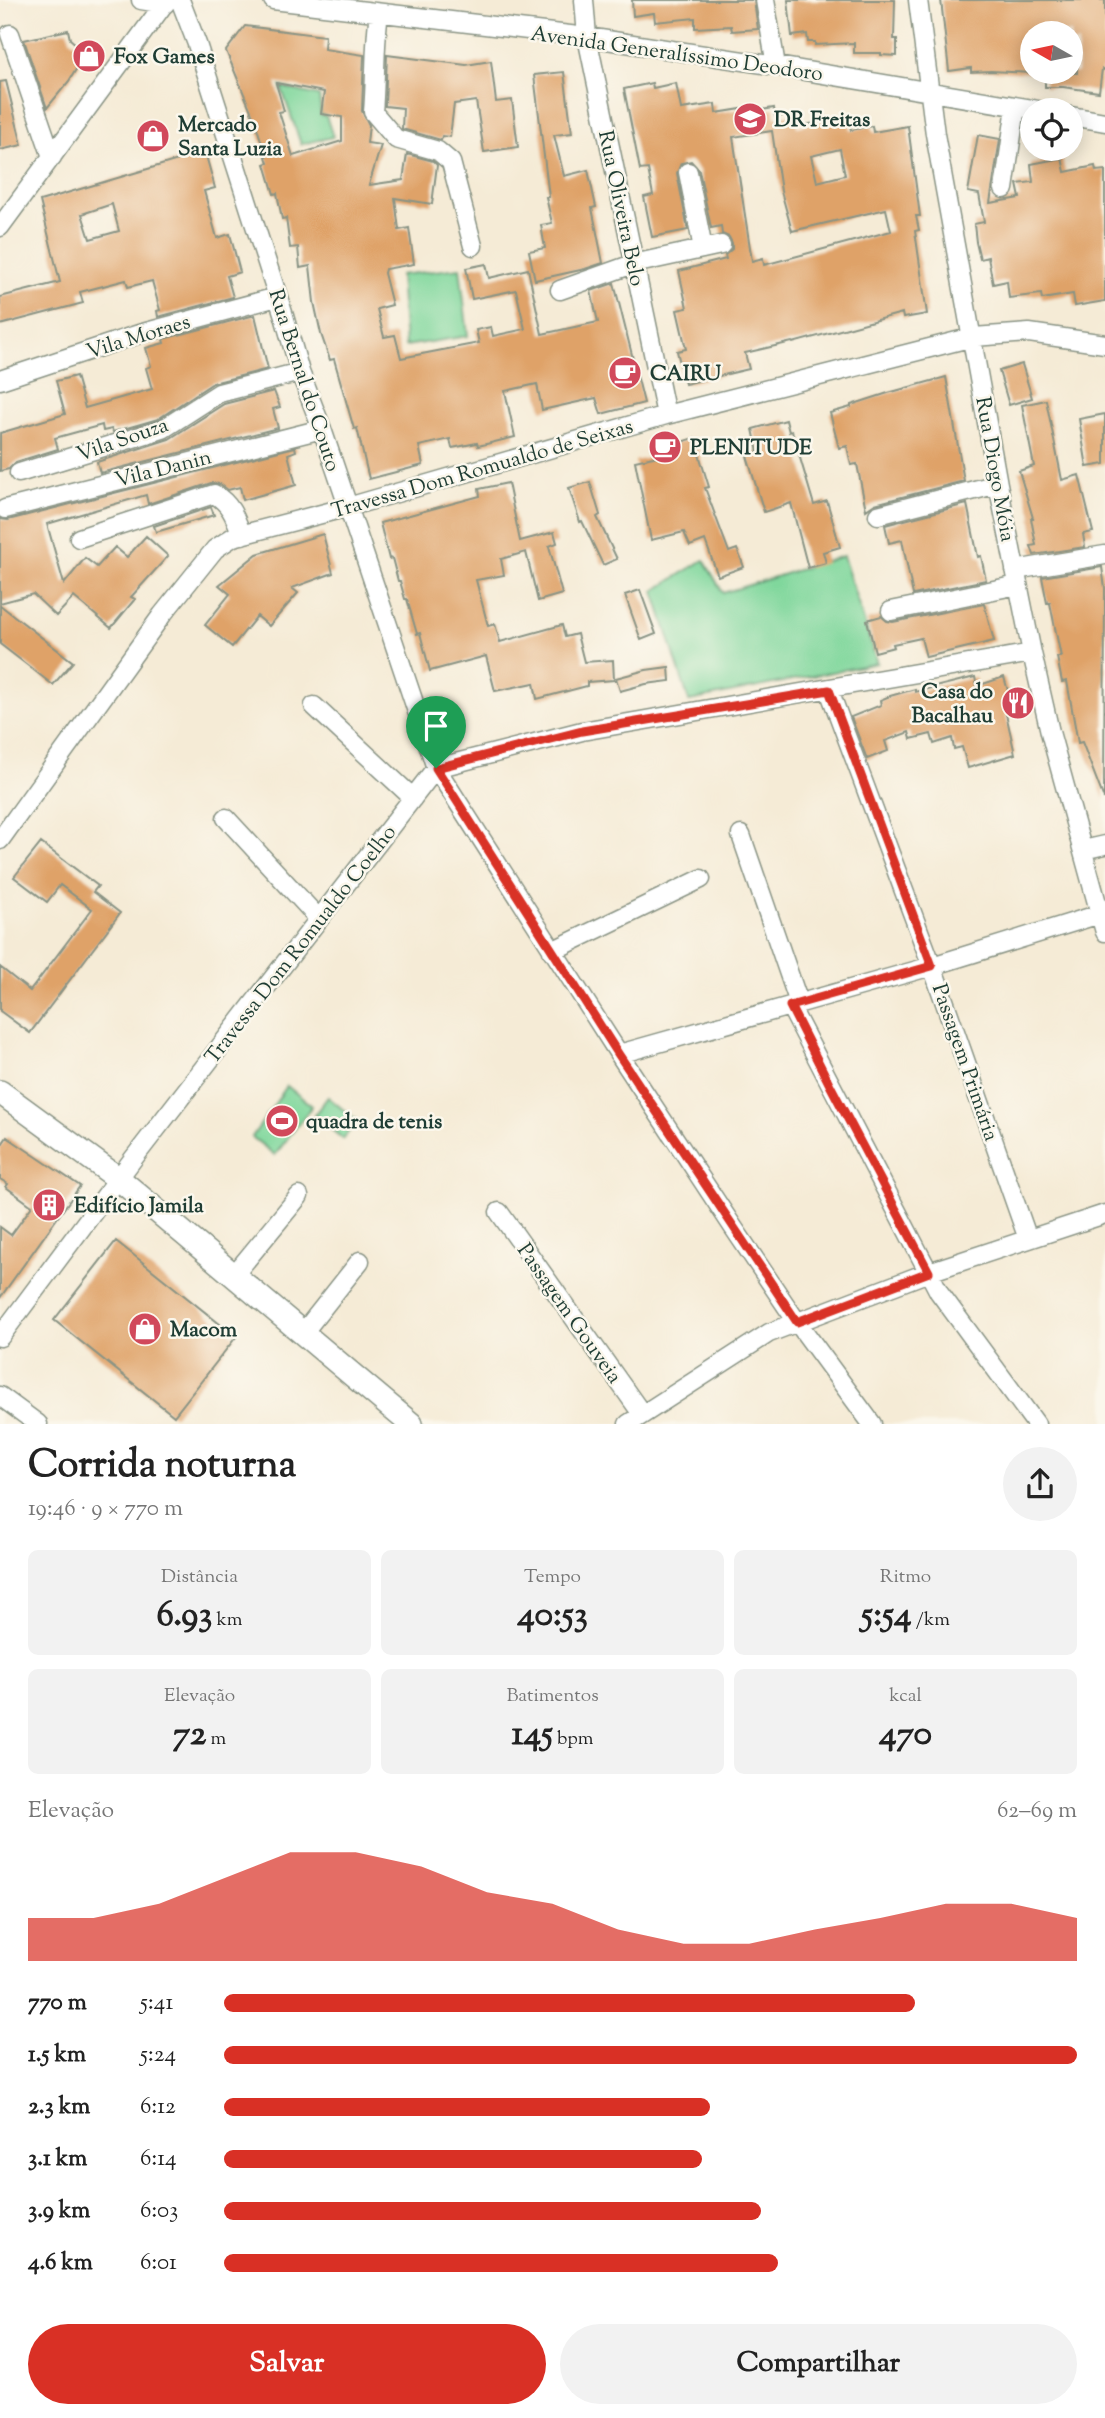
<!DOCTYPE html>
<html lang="pt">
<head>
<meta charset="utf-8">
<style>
	body { margin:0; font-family:"Sorts Mill Goudy",serif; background:#f2f2f2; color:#222; height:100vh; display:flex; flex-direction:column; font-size:26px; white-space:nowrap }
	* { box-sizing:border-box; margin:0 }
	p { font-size:23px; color:#767676 }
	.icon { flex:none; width:38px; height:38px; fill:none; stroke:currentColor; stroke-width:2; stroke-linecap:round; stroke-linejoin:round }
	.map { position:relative; height:1424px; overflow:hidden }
	.panel { display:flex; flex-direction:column; background:#fff; flex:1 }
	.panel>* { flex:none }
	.needle { width:46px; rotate:279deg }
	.controls { position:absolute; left:1020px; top:21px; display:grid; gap:14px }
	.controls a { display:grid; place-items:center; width:63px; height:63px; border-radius:50%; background:#fff; box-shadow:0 4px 18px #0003; font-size:35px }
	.pin { position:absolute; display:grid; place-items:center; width:60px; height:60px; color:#fff; margin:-72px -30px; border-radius:50% 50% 50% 0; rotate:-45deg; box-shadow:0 0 7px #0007 }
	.pin .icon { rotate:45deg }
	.round { display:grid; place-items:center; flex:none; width:74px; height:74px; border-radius:37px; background:#f2f2f2 }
	.headline { display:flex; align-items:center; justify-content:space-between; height:119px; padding:0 28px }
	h1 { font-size:38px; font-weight:800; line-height:52px }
	.stats { display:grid; grid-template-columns:repeat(3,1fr); gap:10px; height:119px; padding:7px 28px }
	.stats div { display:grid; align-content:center; border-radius:10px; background:#f2f2f2; text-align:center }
	.stats b { font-size:35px; font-weight:800 }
	.stats small { font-size:19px; font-weight:400 }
	.stats p { font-size:19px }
	.chart { height:196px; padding:14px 28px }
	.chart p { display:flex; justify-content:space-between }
	.chart svg { width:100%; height:126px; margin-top:7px; fill:#d93025; opacity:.7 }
	.button { display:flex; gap:14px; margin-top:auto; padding:14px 28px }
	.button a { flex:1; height:80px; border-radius:42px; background:#d93025; color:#fff; font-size:28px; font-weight:800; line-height:80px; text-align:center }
	.button a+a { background:#f2f2f2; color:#222 }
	ul { padding:0 28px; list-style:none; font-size:23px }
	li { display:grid; grid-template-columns:112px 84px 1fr; align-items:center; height:52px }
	li i { height:18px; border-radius:9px; background:#d93025 }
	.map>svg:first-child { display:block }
</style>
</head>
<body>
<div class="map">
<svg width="1105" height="1424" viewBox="0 0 1105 1424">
	<rect width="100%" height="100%" fill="#fbf7ec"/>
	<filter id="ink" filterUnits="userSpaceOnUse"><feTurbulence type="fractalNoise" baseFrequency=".0143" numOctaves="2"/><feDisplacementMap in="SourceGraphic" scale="14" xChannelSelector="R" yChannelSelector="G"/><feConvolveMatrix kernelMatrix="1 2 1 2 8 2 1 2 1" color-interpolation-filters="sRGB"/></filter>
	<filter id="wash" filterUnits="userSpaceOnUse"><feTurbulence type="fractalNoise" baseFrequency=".00686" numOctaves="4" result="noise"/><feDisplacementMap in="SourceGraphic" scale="28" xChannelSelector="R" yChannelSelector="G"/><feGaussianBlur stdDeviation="1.57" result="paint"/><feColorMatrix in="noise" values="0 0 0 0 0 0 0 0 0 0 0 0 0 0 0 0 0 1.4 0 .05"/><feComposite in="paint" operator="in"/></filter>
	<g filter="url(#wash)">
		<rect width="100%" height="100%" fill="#f5ebd6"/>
		<!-- green -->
		<path fill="#80d79c" stroke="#508a68" stroke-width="2" d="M281,87L319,96L321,115L326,116L333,137L301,144Z
			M460,268L468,336L405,346L400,275Z
			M843,556L877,663L689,701L654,591L704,560L723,593Z
			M287,1086L312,1106L275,1155L252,1137Z
			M328,1097L357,1121L343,1139L314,1115Z"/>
		<g id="blocks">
			<!-- building -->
			<path fill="#dfa268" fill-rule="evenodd" d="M632,0H754L758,29L732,31L731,26L695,28V18L655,22L654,13L633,16Z
				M788,0H895L894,39H897V56L881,55V53H854V43L815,45V42H808L807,34L792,36Z
				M941,0H1105V70L1102,69L1099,92L1063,87H1045V73H1077L1078,43L1071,44V33H1032V73L991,71L971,72V68L949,71Z
				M245,26L325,36L324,49L364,55L362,111L369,125L367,143L381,145L369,185L403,180L407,154L433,161L437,165L432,204L395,198L399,230L409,228L414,264L385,269L384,273L392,305L377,309L384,337L395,335L401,358L479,343L476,330L491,327L493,336L525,329L516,290L472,299L466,268L486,264L489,278L528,269L542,334L598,322L591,291L614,283L644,403L601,414L596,398L542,410L537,384L505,391L515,437L478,446L477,443L452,448L450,439L419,446L423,465L369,479L357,428L354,429L334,359L330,360L321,334L314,302L310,266L300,268L298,247L290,248L286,218L282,219L277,193L274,194L265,164L268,163L254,118L226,51ZM276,83L324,92L321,114L342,117V141L293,156L279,112L284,111Z
				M68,30L70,39L86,53L69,81L47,108L24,40Z
				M387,55L466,65L491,61L496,102L512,100L518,147L484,152L476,101L454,104L450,137L442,136L441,140L402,129L403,108L385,106Z
				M564,72L572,133L554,135L564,176L588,170L596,207L592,208L603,263L585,269L535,280L529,251L545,248L541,225L552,223L546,197H549L534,75Z
				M6,81L22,145L0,150V82Z
				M652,83L653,88L676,83L681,109L715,104L716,113L754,107L755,111L774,108L775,117L795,114L797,127L848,115L851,130L872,126L873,132L908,126L920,216H916L919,230L915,231L927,314L903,318L902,313L793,343L792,342L745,353L749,369L685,384L677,351L686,349L677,310L687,308L679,271L726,259L725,255L732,249V243L729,237L722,234L721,226L711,228L699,170L691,161L681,163L677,173L688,230L652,237L644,197L653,195L648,169L640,170L624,89ZM772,131L781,191L792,231L886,209L891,231L764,265L763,258L752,261L733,137ZM840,149L845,175L817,182L811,156Z
				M978,135L1000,139L990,203L1020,198L1017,184L1033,182L1031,164L1062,158L1065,172L1095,166L1096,171L1105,170V301L1075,306L1073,294L1042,299L1041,294L1009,298L1007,281L993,284L988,257L980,259L976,242L974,224L984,222L979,194L968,192Z
				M205,152L215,188L204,191L217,238L230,234L240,272L227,276L233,297L158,317L157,311L160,310L152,281L128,287L126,280L80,292L83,303L0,325V297L60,282L40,201ZM112,204L119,231L90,239L82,214Z
				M255,315L268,369L213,383L158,419L113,432L112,429L103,431L102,425L55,438L58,449L16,462L9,469L0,471V433L65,414L56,381L76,376L85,408L152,389L146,368L151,366L146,348L164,343L163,339Z
				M1022,364L1032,398L1009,405L999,371Z
				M946,377L964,481L875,504L866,510L857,464L851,465L847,446L839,448L830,413L851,407V405L888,393Z
				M274,391L280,407L273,409L278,428L100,473L97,462L169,439L224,404Z
				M1046,400L1062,480L1079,475L1093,532L1083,534L1085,547L1034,555L1031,546L1036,545L1031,518H1033L1019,471L1034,466L1022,405Z
				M1105,414V464L1087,467L1079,419Z
				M786,420L789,432L792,431L814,505L827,501L840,547L823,552L826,563L808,568L791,503L764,512L747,456L758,452L753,429Z
				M694,438L709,487L705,488L729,552L737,549L744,567L718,576L705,540L690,546L684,532L651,540L635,461L658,456L656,450Z
				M295,447L296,451L288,454L296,485L243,500L240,487L228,490L220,484L211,483L148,504L146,495L47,524L64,584L85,558L97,567L115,547L127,557L146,536L168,556L131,597L135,599L111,628L74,597L56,616L33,594L0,603V519L8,520Z
				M590,482L600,515L597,517L617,559L603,565L582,521L580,522L569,488Z
				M508,483L520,541L554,532L557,543L549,546L562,594L538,601L526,552L501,559L504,575L476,580L488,626L495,624L500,642L562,625L565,637L577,634L584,662L613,660L614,680L587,682V686L537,699L534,683L495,691L486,656L430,671L420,633L417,634L407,599H405L400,581H398L392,558L389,559L380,523L480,496L479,489Z
				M967,504L978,557L981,556L986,580L913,595L902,540L889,543L885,525Z
				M211,507L214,515L156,532L154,526Z
				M323,534L333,573L292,588L298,593L269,626L257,616L232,647L205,625L230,594L219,585L257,554Z
				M1102,567L1105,588L1104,799L1082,742L1078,743L1067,681L1062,682L1057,657H1061L1050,603H1047L1042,577Z
				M640,590L656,634L641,640L625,595Z
				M984,604L994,641L926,657L921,638L893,644L894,647L875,652L867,620L881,616L887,621L893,622Z
				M0,605L73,662L53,685L0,644Z
				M669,667L670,681L646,684L620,691L616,678L646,670Z
				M975,677L977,686L1004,677L1010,698L1016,696L1019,710L1006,714L1015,754L968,768L962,747L954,749L952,738L934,744L931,734L911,739L909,732L885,741L888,751L867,759L851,717L881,705L880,700L890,696L915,689V692Z
				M41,843L98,886L93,892L120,913L30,1033L0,1011V967L30,991L92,909L60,885L47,902L14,877Z
				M7,1137L80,1186L0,1298V1227L11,1235L32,1206L6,1187L8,1184L0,1179V1147Z
				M116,1241L236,1337L174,1416L54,1320Z"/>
		</g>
	</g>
	<g filter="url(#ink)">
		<use href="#blocks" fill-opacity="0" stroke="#8a9485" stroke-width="2"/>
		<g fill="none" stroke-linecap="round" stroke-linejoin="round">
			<defs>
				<path id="minor" d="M141,0L165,4
					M180,0L197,44L284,316L300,372L322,429L436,768L619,1054L733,1227L797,1322L872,1424
					M273,0L587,37L776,66L1038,110
					M584,0L587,37L666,415
					M765,0L776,66
					M918,0L935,134L998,484L1032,653L1050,732L1105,932
					M379,13C374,46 376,79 373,112L396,139L438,151L451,162L473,246
					M10,34L52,157
					M1071,116L1105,122
					M688,172L703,249
					M1004,189L1016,107
					M0,227L167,0
					M560,290L633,264L721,245
					M0,380L139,334L277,297
					M19,473L163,429L219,393L300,372
					M5,509L322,429
					M878,515L998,484
					M79,538L214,494C231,504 235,517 242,535
					M1015,570L1105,555
					M891,611L1018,585
					M829,690L932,966L1028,1239
					M314,706L413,798
					M226,818L319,919
					M741,835L799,1003
					M0,840L162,615L215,549L233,537L348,507L666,415L973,337L1029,333L1105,344
					M1083,850L1105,845
					M552,951L701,879
					M790,1006L939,1292L1036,1424
					M619,1054L932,966L1100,914
					M499,1212L642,1414
					M234,1275L299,1196
					M303,1333L360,1261
					M0,1337L133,1159L436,768L582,731L1032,653
					M0,1396L38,1424
					M628,1424L769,1333L929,1272L1105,1214"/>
				<path id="major" d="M0,1092L119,1179L411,1424"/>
			</defs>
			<!-- minor casing -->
			<use href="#minor" stroke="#8a9485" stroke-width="21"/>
			<!-- major casing -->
			<use href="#major" stroke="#8a9485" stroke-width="26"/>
			<!-- minor -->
			<use href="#minor" stroke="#fff" stroke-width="18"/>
			<!-- major -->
			<use href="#major" stroke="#fff" stroke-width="23"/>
		</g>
	</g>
	<g fill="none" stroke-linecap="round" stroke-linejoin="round" filter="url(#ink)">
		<defs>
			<path id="route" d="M829,690L932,966L790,1006L830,1085L929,1272L797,1322L619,1055L436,768L582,731Z"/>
		</defs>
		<!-- route casing -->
		<use href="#route" stroke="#fff" stroke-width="14"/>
		<!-- route -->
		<use href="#route" stroke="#d93025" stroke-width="9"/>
	</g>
	<!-- icons -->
	<defs>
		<symbol id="shop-disc" viewBox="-11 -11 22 22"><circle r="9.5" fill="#d1495b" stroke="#fbf7ec"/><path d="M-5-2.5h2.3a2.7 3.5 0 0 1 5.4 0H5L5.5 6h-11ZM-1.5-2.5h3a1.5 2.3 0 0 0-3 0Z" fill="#fff"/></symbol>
		<symbol id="school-disc" viewBox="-11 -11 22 22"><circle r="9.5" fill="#d1495b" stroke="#fbf7ec"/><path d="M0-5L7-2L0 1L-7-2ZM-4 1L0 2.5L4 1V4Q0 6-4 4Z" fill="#fff"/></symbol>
		<symbol id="cafe-disc" viewBox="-11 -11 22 22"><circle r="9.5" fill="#d1495b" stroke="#fbf7ec"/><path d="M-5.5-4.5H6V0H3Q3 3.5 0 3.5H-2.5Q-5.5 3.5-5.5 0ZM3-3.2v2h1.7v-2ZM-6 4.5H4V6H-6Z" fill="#fff"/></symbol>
		<symbol id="restaurant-disc" viewBox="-11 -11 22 22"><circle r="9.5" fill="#d1495b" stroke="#fbf7ec"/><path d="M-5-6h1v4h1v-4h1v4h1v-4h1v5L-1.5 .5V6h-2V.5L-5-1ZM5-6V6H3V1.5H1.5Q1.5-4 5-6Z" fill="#fff"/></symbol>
		<symbol id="stadium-disc" viewBox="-11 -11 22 22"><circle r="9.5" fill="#d1495b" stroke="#fbf7ec"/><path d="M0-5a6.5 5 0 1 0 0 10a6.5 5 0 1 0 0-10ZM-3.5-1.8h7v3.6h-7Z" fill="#fff"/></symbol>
		<symbol id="building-disc" viewBox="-11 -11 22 22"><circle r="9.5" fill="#d1495b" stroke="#fbf7ec"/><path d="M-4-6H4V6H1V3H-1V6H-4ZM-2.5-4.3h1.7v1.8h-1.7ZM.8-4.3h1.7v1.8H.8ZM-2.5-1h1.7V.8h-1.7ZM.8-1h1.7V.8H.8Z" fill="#fff"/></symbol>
	</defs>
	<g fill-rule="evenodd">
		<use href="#shop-disc" x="70" y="37" width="38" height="38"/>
		<use href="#school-disc" x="731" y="100" width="38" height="38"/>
		<use href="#shop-disc" x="134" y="117" width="38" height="38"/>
		<use href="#cafe-disc" x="606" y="354" width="38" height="38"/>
		<use href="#cafe-disc" x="646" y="428" width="38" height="38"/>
		<use href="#restaurant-disc" x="999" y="684" width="38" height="38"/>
		<use href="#stadium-disc" x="263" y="1102" width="38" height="38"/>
		<use href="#building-disc" x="30" y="1186" width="38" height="38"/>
		<use href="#shop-disc" x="126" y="1310" width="38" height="38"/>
	</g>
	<g text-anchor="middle" stroke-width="5" stroke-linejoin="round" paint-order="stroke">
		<!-- street labels -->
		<g font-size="21" fill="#1f3d34" stroke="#fbf7ec">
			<text transform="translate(677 53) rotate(8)" y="7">Avenida Generalíssimo Deodoro</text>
			<text transform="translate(622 208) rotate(78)" y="7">Rua Oliveira Belo</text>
			<text transform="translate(138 336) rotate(-17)" y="7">Vila Moraes</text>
			<text transform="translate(305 380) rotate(72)" y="7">Rua Bernal do Couto</text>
			<text transform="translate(122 439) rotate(-19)" y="7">Vila Souza</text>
			<text transform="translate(163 468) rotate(-14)" y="7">Vila Danin</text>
			<text transform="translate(482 468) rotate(-16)" y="7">Travessa Dom Romualdo de Seixas</text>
			<text transform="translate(996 469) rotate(80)" y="7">Rua Diogo Móia</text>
			<text transform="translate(300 944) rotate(-52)" y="7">Travessa Dom Romualdo Coelho</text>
			<text transform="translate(966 1062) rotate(71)" y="7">Passagem Primária</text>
			<text transform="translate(570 1313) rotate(55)" y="7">Passagem Gouveia</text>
		</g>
		<!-- poi labels -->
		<g font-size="21" font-weight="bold" fill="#1f3d34" stroke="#fbf7ec" text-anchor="start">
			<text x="114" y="63">Fox Games</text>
			<text x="774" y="126">DR Freitas</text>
			<text x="178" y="131">Mercado<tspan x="178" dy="24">Santa Luzia</tspan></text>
			<text x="650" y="380">CAIRU</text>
			<text x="690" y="454">PLENITUDE</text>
			<text x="993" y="698" text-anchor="end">Casa do<tspan x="993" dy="24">Bacalhau</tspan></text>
			<text x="306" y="1128">quadra de tenis</text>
			<text x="74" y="1212">Edifício Jamila</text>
			<text x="170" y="1336">Macom</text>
		</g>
	</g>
</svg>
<div class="controls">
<a><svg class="needle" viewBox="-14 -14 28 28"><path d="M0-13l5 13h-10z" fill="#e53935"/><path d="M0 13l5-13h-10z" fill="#767676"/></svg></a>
<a><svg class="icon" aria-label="locate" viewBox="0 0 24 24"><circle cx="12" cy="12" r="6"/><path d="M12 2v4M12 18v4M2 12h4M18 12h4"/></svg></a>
</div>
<div class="pin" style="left:436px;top:768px;background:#1e9e55"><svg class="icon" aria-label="arrive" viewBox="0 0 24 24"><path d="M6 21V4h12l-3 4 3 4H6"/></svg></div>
</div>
<section class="panel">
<div class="headline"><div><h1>Corrida noturna</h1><p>19:46 · 9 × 770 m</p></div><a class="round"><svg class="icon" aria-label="share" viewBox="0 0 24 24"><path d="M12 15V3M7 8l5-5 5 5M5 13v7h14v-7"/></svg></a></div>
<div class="stats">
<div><p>Distância</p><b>6.93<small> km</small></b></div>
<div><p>Tempo</p><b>40:53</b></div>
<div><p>Ritmo</p><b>5:54<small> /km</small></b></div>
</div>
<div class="stats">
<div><p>Elevação</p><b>72<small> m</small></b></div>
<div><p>Batimentos</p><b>145<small> bpm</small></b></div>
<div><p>kcal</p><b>470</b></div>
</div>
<div class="chart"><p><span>Elevação</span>62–69 m</p>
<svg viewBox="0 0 160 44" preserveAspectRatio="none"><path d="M0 44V29L10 29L20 24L30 15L40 6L50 6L60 11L70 20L80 24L90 33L100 38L110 38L120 33L130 29L140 24L150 24L160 29V44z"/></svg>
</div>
<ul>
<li><b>770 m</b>5:41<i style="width:81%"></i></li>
<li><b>1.5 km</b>5:24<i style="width:100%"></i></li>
<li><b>2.3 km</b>6:12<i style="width:57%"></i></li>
<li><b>3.1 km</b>6:14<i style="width:56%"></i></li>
<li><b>3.9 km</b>6:03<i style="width:63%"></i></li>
<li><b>4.6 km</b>6:01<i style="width:65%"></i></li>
</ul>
<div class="button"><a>Salvar</a><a>Compartilhar</a></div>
</section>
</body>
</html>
